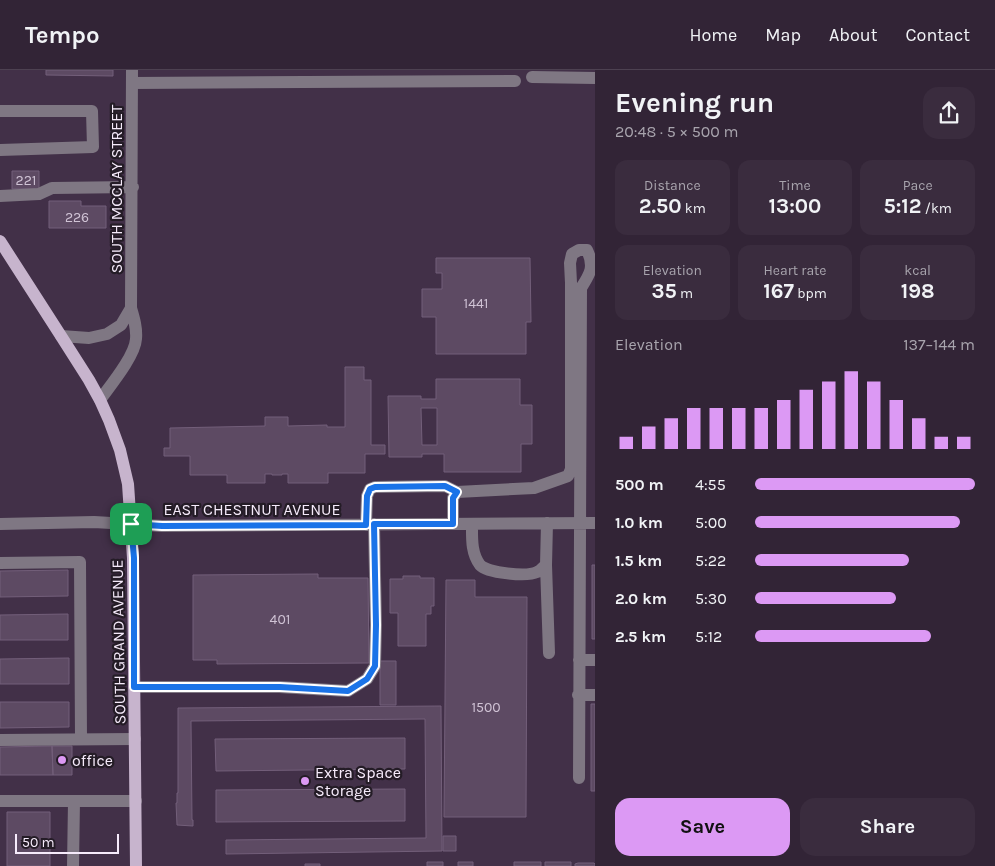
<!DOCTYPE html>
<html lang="en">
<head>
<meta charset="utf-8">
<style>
	body { margin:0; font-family:Karla,sans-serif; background:#3a2c3e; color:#f1f3f6; height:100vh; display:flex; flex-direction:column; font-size:19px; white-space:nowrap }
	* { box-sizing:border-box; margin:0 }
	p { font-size:16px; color:#a8a4ad }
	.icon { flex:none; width:28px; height:28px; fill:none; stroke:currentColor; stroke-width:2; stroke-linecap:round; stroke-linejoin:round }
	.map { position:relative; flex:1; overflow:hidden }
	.sheet { display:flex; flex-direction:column; background:#322436; width:400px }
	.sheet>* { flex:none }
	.scale { position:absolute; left:15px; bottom:12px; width:104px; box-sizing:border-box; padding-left:5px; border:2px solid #f6ebfb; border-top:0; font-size:14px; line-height:18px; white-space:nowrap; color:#f6ebfb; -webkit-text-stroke:4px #241c26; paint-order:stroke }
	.pin { position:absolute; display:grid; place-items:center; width:42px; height:42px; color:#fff; margin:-21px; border-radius:10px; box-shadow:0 2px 8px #0006 }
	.round { display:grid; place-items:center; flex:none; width:52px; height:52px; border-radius:15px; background:#3a2c3e }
	.head { display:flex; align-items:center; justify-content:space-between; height:85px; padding:0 20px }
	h1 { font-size:28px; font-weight:700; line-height:38px }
	.metrics { display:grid; grid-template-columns:repeat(3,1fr); gap:8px; height:85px; padding:5px 20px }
	.metrics div { display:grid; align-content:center; border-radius:12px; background:#3a2c3e; text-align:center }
	.metrics b { font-size:21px; font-weight:700 }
	.metrics small { font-size:14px; font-weight:400 }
	.metrics p { font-size:14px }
	.chart { height:140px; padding:10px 20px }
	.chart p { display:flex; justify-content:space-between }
	.chart svg { width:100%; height:90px; margin-top:5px; stroke:#dc99f4; stroke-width:6 }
	.cta { display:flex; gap:10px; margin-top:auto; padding:10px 20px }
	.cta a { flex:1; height:58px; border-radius:15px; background:#dc99f4; color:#111; font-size:20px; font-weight:700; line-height:58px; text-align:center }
	.cta a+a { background:#3a2c3e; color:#f1f3f6 }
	ul { padding:0 20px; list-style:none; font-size:16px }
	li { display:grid; grid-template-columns:80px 60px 1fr; align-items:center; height:38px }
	li i { height:12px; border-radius:6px; background:#dc99f4 }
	header { display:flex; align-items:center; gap:30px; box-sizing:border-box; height:70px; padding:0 25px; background:#322436; border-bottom:1px solid #4d4151 }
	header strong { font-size:24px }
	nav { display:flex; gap:28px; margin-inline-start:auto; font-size:18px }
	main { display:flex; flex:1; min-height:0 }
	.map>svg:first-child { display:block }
</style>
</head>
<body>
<header>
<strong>Tempo</strong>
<nav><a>Home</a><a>Map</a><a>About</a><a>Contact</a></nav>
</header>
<main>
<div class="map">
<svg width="595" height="796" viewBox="0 0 595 796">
	<rect width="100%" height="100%" fill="#423048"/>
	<!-- building -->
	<path fill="#5d4a63" stroke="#735f7a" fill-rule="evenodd" d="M46,0H113V6L46,5Z
		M12,101H39V119H12Z
		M49,131H81V136H106V158H49Z
		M436,188H530L531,252H526V284H436V247H422V219H442V203H436Z
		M345,297H364V310H371V375H385V384H365V403H328V413H288V404H282V405H272V404H265V413H227V405H190V386H164V378H170V358L265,356V347H288V356L327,355V357H345Z
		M436,309H520V335H532V374H521V402H444V384H422V387H389L388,326H421V329H436ZM421,338H437V375H422Z
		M592,495H595V569H592Z
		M68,500V526L0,527V501Z
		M318,504V508H368L369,593L217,594V590H193V505Z
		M403,506H420V508H434V536H431V544H426V576H398V543H390V509H403Z
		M446,510H475V527H527L526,747H444Z
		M68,544V570H0V545Z
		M69,588V614H0V589Z
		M380,591H396V635H380Z
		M0,632H69V657L0,658Z
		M591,634H595V721H591Z
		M441,636L442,781L226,784V770L426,768L425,649L191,651L192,750H193V756L177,755L176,733H177V723H178V638Z
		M405,668V699L216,701L215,669Z
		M52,676H72V705H53Z
		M52,676L53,705H0V677Z
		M405,719V751L216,752V720Z
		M7,742H50V796H7Z
		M443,766H456V781H443Z
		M427,792H443V796H427Z
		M458,792H473V796H458Z
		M514,792H541V796H514Z
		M545,792H571V796H545Z
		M578,793H594L595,794V796H575V794Z
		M305,794H320V796H305Z"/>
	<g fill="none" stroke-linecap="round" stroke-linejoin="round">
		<!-- minor -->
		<path stroke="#7f7783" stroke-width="12" d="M532,7L595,8
			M132,13L515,11
			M0,41H92L93,77L0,80
			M0,126L39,124L52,118L133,117
			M61,266L89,268L107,264L121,255L131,238
			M100,330C110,316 135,286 136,269C137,258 134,248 131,238L132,0
			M0,454L94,452L162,456L595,453
			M453,454V428L457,422L534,418L568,406L571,399V213L570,193L572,184L579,180H587C595,197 590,204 581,218L579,708
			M472,454C472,468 471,483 480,495C487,503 527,507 537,502C540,501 543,497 546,495L547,453
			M366,455L367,426L370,419L375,417L445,416L457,422
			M0,493L80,492L81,669
			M546,495L549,583
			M579,590H595
			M134,617H279L348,621L367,609L375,596L376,555L374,454
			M578,625H595
			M0,670L135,669
			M0,731H136
			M73,796L74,731"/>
		<!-- major -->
		<path stroke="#c7b4cd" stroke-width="12" d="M0,171L61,266L89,310L100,330L109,350L120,380L128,414L133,488L136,796"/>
	</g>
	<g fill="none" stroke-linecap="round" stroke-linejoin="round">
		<defs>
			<path id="route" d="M445,416L457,422L453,428V454H374L376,555L375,596L367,609L348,621L280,617H134V488L131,454L162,456L366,455L367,426L370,419L375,417Z"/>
		</defs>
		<!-- route casing -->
		<use href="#route" stroke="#fff" stroke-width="10"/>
		<!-- route -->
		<use href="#route" stroke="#1a73e8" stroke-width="6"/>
	</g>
	<!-- markers -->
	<g fill="#dc99f4" stroke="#241c26" stroke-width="2">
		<circle cx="62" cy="690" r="5"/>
		<circle cx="305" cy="711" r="5"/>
	</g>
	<g text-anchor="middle" stroke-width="4.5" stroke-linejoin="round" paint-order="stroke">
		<!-- number labels -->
		<g font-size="14" fill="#d0c3d5">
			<text x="26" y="115">221</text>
			<text x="77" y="152">226</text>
			<text x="476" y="238">1441</text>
			<text x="280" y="554">401</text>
			<text x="486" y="642">1500</text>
		</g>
		<!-- street labels -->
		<g font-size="16" fill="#f6ebfb" stroke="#241c26">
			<text transform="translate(116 119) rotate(-90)" y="6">SOUTH MCCLAY STREET</text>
			<text x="252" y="445">EAST CHESTNUT AVENUE</text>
			<text transform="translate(118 572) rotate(-91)" y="6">SOUTH GRAND AVENUE</text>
		</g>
		<!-- poi labels -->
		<g font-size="16" fill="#f6ebfb" stroke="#241c26" text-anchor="start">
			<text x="72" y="696">office</text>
			<text x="315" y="708">Extra Space<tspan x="315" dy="18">Storage</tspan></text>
		</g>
	</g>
</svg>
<div class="scale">50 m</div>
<div class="pin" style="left:131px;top:454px;background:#1e9e55"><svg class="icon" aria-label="arrive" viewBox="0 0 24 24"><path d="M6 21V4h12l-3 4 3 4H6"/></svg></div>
</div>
<section class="sheet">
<div class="head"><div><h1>Evening run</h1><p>20:48 · 5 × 500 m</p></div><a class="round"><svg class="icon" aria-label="share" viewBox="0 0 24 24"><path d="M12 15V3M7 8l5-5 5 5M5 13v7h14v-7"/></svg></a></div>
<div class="metrics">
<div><p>Distance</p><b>2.50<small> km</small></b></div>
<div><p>Time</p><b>13:00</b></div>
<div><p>Pace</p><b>5:12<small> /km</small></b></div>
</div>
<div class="metrics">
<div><p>Elevation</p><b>35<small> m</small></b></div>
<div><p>Heart rate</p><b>167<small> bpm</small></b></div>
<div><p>kcal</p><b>198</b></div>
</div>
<div class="chart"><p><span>Elevation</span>137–144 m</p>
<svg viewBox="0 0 160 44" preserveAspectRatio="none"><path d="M5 44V38M15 44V33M25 44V29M35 44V24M45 44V24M55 44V24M65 44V24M75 44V20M85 44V15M95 44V11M105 44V6M115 44V11M125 44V20M135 44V29M145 44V38M155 44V38"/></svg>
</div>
<ul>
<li><b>500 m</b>4:55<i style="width:100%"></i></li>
<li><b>1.0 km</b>5:00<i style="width:93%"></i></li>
<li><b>1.5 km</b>5:22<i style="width:70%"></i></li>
<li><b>2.0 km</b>5:30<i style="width:64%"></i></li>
<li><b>2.5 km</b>5:12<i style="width:80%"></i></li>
</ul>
<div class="cta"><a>Save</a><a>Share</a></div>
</section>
</main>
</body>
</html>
